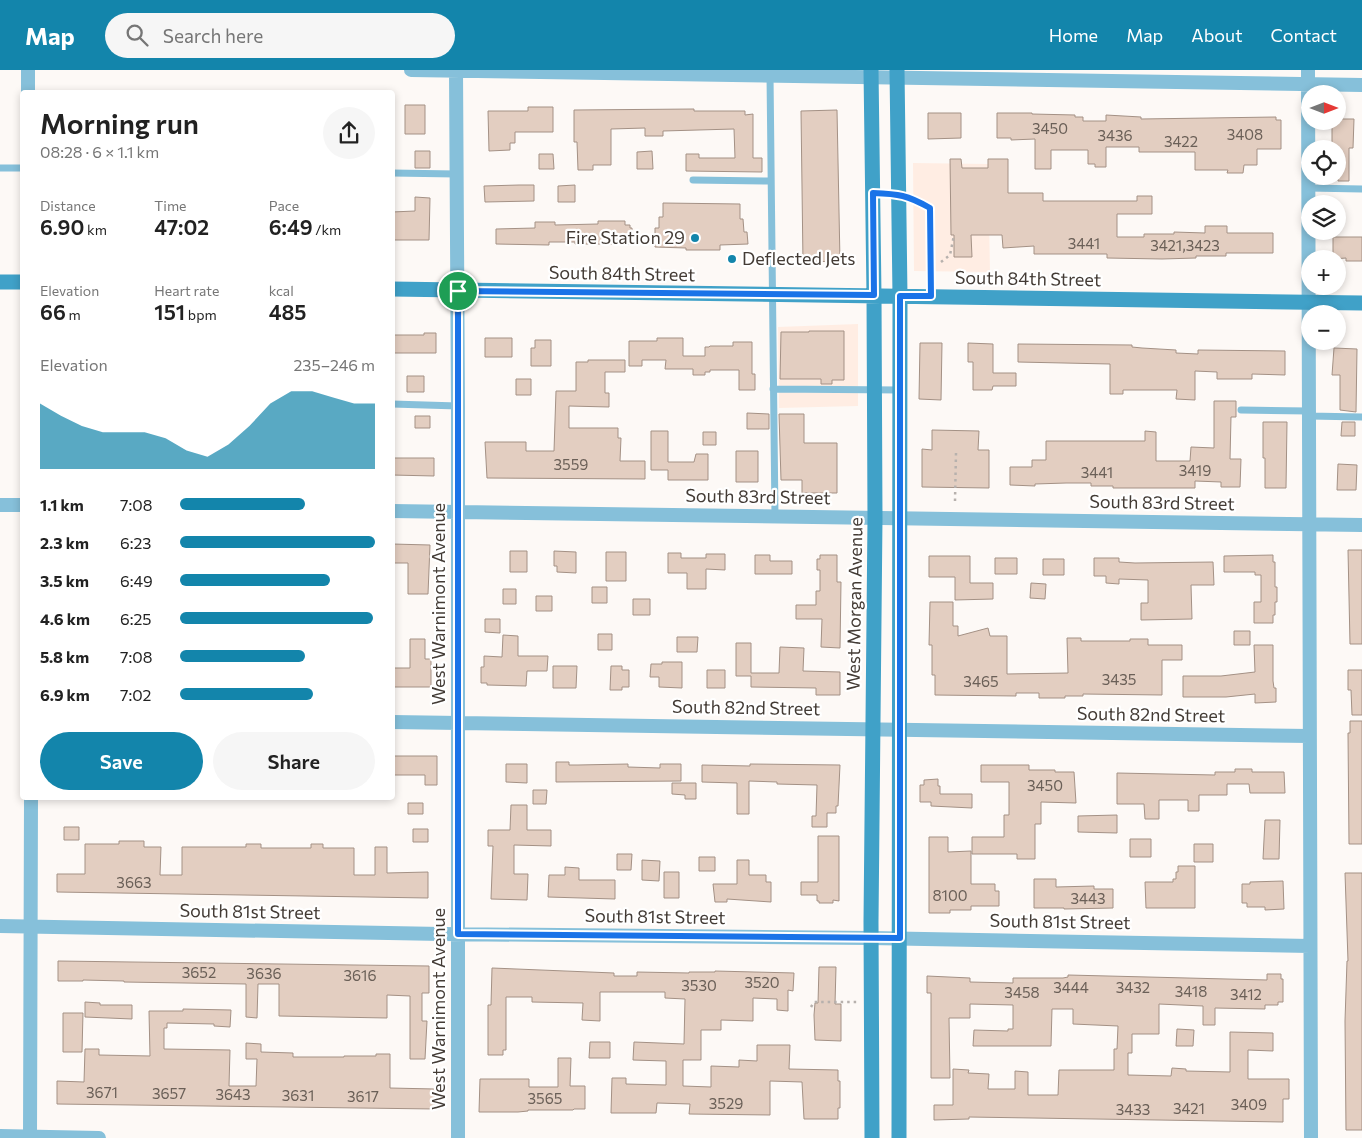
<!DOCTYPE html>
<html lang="en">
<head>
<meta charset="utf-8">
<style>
	body { margin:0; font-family:Commissioner,sans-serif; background:#f6f6f6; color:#222; height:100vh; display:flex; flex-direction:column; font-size:19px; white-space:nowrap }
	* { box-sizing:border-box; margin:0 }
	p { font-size:16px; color:#767676 }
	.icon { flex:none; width:28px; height:28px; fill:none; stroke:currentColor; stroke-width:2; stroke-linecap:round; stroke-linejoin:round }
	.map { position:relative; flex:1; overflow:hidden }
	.drawer { position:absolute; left:20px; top:20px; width:375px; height:710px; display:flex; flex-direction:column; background:#fff; border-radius:5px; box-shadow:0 2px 8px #0003 }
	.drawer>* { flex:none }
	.needle { width:32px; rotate:90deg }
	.controls { position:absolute; left:1301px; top:15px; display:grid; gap:10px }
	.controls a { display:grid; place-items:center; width:45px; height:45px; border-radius:50%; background:#fff; box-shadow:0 2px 8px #0003; font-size:25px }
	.pin { position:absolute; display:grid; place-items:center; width:42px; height:42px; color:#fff; margin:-21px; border:2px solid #fff; border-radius:50%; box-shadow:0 1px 5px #0007 }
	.round { display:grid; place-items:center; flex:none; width:52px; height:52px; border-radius:26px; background:#f6f6f6 }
	.summary { display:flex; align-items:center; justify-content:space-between; height:85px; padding:0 20px }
	h1 { font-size:28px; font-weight:600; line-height:38px }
	.metrics { display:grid; grid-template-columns:repeat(3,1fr); gap:8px; height:85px; padding:5px 20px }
	.metrics div { display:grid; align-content:center }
	.metrics b { font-size:21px; font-weight:600 }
	.metrics small { font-size:14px; font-weight:400 }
	.metrics p { font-size:14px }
	.chart { height:140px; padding:10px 20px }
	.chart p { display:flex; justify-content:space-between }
	.chart svg { width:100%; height:90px; margin-top:5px; fill:#1385ab; opacity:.7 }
	.button { display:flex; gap:10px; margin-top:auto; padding:10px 20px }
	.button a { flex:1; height:58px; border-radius:30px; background:#1385ab; color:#fff; font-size:20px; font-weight:600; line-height:58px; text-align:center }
	.button a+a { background:#f6f6f6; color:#222 }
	ul { padding:0 20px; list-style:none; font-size:16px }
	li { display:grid; grid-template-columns:80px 60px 1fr; align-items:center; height:38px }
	li i { height:12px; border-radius:6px; background:#1385ab }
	header { display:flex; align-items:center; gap:30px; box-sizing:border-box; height:70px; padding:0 25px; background:#1385ab; color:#fff }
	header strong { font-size:24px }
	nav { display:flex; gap:28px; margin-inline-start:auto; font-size:18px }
	.search { width:350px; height:45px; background:#f6f6f6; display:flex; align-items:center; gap:12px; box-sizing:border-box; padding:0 18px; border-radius:28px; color:#767676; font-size:19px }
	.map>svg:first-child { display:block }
</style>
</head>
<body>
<header>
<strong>Map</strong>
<div class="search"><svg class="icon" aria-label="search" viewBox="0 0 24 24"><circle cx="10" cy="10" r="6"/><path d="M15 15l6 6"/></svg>Search here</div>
<nav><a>Home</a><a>Map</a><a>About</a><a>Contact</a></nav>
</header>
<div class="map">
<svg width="1362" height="1068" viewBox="0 0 1362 1068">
	<rect width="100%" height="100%" fill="#fdf9f6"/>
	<!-- built -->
	<path fill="#ffede3" d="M913,93L988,94L990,202L914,201Z
		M858,254V336L779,338L778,257Z"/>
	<!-- building -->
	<path fill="#e3cec1" stroke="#a49185" d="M405,35H425V64H405Z
		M528,37H553V62H515V73H510V80L489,81L488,41H528Z
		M694,39V41H745V45L753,44V88H762V102L686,101V84H699V88H735L734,59L663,61V66H645V58L611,59V95H593V100H578L577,72H574V40Z
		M837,40L840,191L803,192L801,41Z
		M928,43H961V68L928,69Z
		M997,43H1032V44L1075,45V47H1083V51H1106V45L1141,47V49L1276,47V50H1281V79H1257V95H1244L1243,103H1227L1228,100H1195V82H1139V77H1106V97H1095V94H1088V80H1051V99H1035V69L1011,70V68H997Z
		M1338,49H1354L1353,78H1349V111H1338V78L1332,77V51H1338Z
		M415,81H430V98H415Z
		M652,81L653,99H637V82Z
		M539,84H553L554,99H539Z
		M950,89H961L962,98H988V89H1008V123H1043V131H1137V126H1152V144H1117V167H1144V164H1174V162L1205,163V156H1227V163H1273V183H1226V186H1196V188L1162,189L1107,188V184H1034V176L1003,178L1002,165H971L972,187H954V165H951Z
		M519,115H534V131L485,132L484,116Z
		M575,115V132H558V116Z
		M415,127L430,128L429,170H392V142L415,141Z
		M663,133L740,134V149H743L744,162H747L748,174L720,175V180H686V178L655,177V158H659V147H663Z
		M598,151H625V155H630V158H632V174H575V172H549V175L496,174V159L535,158V152H555V155L598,154Z
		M1333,167H1362V191H1346V188L1333,189Z
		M809,261H844V310H832V314H821V309H780L781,262H809Z
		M424,263H436V283H392V265H424Z
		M485,268H512V287H485Z
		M657,268H683V286H705V277H709L710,276H733V272H752V304H755V320H739V300H710V302H705V305H693V299H665L666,290H642V296H629V271H657Z
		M535,270H551V296H531V278H535Z
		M920,273H942L941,330L919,329Z
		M968,273L993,274V303H1016V316H993L992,320H973V292H968Z
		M1018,274L1132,275V277L1142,278L1176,280V283L1198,284V280L1285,281V305L1252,304V309H1217V302L1195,301V330L1176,329L1177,320H1123V324H1110V294L1018,292Z
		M1334,278L1357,279L1356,342L1340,340V305H1332Z
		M588,290H625V302H605V323H609V337L569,336V358H618V368H621L620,391H645V409L487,408L485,372H526V381H554L556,321H576V292H588Z
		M407,306H424V322H407Z
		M516,309H531V325H516Z
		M1214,331H1236V347H1231L1230,389H1241L1240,417H1221V412L1195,411V418H1113V416H1091V413H1066L1035,414V416L1010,415V397H1032V390H1046V371H1145V361L1156,362V391H1190L1191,377L1214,378Z
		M747,343L769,344V359H747Z
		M779,344H804V373H837V423H802V410H781Z
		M415,346H430V358H415Z
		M1263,352H1287L1286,418H1265V388H1263Z
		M1342,352H1355V366H1341Z
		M932,360L979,361L978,380H989V418L922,417V379L932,380Z
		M651,361H668V392H694L696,384H708V410H668V400H651Z
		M703,362H716V375H703Z
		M736,381H758V412H736Z
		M392,388H434V406L392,405Z
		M1338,394L1357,395L1356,420H1337Z
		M392,474L430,475L428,524H408V493H392Z
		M1348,480H1362V574H1350Z
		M510,481H527V502H510Z
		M554,481L576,482V503L557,502V496H554Z
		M606,482H626V511H606Z
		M668,483H681V488H706V484H725V500L706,499V519H687V503H668Z
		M755,485H770V491H792V504H755Z
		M820,485H837V512H841L840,578L821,577L822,549H796V535H816V521H820V500H817V489H820Z
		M1273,485V492H1275V517H1277V532H1275V545H1273V553H1254V532H1261V505H1255V502H1224V486Z
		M929,486H970V513H993V529L955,530V507H929Z
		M995,488H1017V504H995Z
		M1094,488H1119V492L1135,493L1213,492L1214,515H1191L1192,549L1141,550V533H1148V510L1119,509V514L1106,513V506H1094Z
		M1043,489H1064V505H1043Z
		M1031,513L1046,514L1045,529L1030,528Z
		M592,517H607V533H592Z
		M503,519H516V534H503Z
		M536,526H552V541H536Z
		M633,529H650V545H633Z
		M930,532H953V556H958V566L988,558L990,566H1007V604L1068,603L1067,568H1081V571H1130V569H1148V575H1182V590H1162V625L1083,624V626H1065V628H1039V623H1016V626L935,625V605H932V575H929Z
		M485,549H500V563L485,562Z
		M1234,561H1250V575H1234Z
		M598,564H612V580H598Z
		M503,565L518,566V586H548L547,601H527L526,616L487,615V613H481V597H484V586L502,587Z
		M677,567H698L697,582H677Z
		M410,569H425V589H431V617H392V598H410Z
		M736,573H751V603H779L780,577L804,578L803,601L840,602V625H816V618L751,617V606H736Z
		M1254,575H1273V611L1274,618H1276V632L1255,633V624L1226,627H1183V606H1221L1255,602Z
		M662,592H682V618L659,617V607H650L651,594H662Z
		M553,596H577L576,618H553Z
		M611,596H622V600H629V617H622V620H610Z
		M707,600H725V618H707Z
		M1348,600H1362V645H1352L1351,620H1348Z
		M1350,651H1362V774H1349L1348,663H1350Z
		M392,686H437V715H425V705H392Z
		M556,692H569V695H578L628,694V697L660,698V694H681V711L556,712Z
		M506,694H527V713L506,712Z
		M750,694L840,695L838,736H836V743H827V757H812V746H816L817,715L777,714V712L749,711V744H737V713L702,712V695L750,696Z
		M981,695H1029V700H1055V702H1074L1076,733L1041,732V754H1035V789H1017V784H972V767H1004V745H1009V712H981Z
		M1235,699H1252V702H1284L1285,723H1250L1249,714H1227V725H1199V741H1188V730H1159V749H1145L1144,734H1117V703L1215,705V702H1235Z
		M938,709V716H940V724H972V738L931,736V732H920V715H924V710Z
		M672,713H696V729H685V725L672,724Z
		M533,720H547L546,734H533Z
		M408,733H423V744H408Z
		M511,735H527V760H551V776L514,775V804H528L527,830L491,829L493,776H488V760H510Z
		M1117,745V763L1078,762V746Z
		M1265,750H1280L1279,789H1263Z
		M64,757H79V770H64Z
		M413,759H428V772H413Z
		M818,766H839V831L833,830V833H819V831H817V825H801V812H818Z
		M929,767H948V782L971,781V814H995V821H999V836H971V840H950V843H929Z
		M1130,769H1151V787H1130Z
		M119,771H144V777H161L160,805H182V777H246V774H261V778H311V774H323V778H354V805H375V777H387V803L428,802V828L57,822V804H85V774H119Z
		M1194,774H1213V792H1194Z
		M617,784H632L631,800H617Z
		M699,787H715V801H699Z
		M642,790L660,791L659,811L642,810Z
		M737,790H749V805H766V812H771V832L727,829V832H715L713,814H737Z
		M1178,796H1195V838H1146L1145,812H1173V809H1176V802H1178Z
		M565,797L579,798V810H615V829L548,827L549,805H565Z
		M664,802H679V828H664Z
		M1345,803H1362V1060H1346L1345,951L1347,891H1348Z
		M1034,809H1056V817L1094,816V819H1113V838L1064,839V838H1034Z
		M1283,811L1284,839L1265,840V837H1247V833H1242V814H1250V812Z
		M58,891L429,896V923H422V951H427L425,989H410V926L387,925V948L279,946V914H258L257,948L246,947V914L124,912V911L83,910V911H58Z
		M819,897H836L835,934H841V971L815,970L814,945L815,933H818Z
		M492,898L614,903V906H637V902L689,903V902H715V901L794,903L793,921L788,920V941L777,940V929L753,928V951L721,950V960H701V990H683V1016L711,1017V996L739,997V990L757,991V975H790L789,999L838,1000V1011H840V1038H838V1049H804L802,1012L770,1011V1045L689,1044L690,1034L657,1033L656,1043H611L612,1008H626V1014L666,1015V991L633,990L634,972L684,974L685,929L665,928V922H600V951L582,950L583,933L532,932V927H506V980H503V985H488V935H491Z
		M1267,904H1281V909H1283V932H1278V935H1265V939L1215,938V955H1203V936L1159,934V964H1132V983H1128V1005L1171,1006L1172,998L1186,999V1001L1230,1002V962L1273,963V981L1248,980V1009H1289V1029H1283V1052L969,1047V1049L934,1050V1035H953V999L969,1000L968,1003L989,1004L988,1019H1015V1001L1028,1002V1025H1058L1059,1000H1114V979H1117L1118,956L1073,954V939H1052L1051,976H973L974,960L1008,961V959H1013V935L970,934V948H949L950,1008H931V923H927V906L970,908V912L1013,913V908H1063L1068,907V905L1267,910Z
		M85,932L100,933V935H132V949L85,947Z
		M183,939L231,940L230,957L214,956V954L167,953V958H164V979L230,980L229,1016H256L257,989H246V973L261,974V982L293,983V987H344V986H376V984H390V1018L435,1019V1039L57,1034V1011L84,1012L85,979H99V985L150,986L149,941H183Z
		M63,943H83L82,982H63Z
		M1177,959L1194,960L1193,976H1176Z
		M590,972H610V988H589Z
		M558,988H571L570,1016H585V1039H574L573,1040H528V1041L518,1042H479L480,1009H529V1017H558Z"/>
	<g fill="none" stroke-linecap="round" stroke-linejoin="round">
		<!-- path -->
		<path stroke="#b7b1ad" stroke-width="2.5" stroke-dasharray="2.5 4" stroke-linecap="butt" d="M941,192L950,185L954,165
			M955,431L956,383
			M811,937L814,932H857"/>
		<!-- lane -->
		<path stroke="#86c0da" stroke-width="7" d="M770,5L775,446
			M0,98H22
			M392,103L456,104
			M693,110L771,111
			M1308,118L1362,119
			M873,123C899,124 907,125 930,138L931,226
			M773,319L900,320
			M392,334L458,336
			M1241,340L1309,341
			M1309,346L1362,347"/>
		<!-- street -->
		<path stroke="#86c0da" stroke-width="14" d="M28,0V22
			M411,0L1362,15
			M456,0L458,336V1068
			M1308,0L1311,1068
			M0,435H22
			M392,441L1362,455
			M392,652L1309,666
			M0,856L442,864L871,868L1310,876
			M0,1066L99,1068
			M30,1068L31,728"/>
		<!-- secondary -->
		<path stroke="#40a1c8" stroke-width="15" d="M871,0L874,225L875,448L871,852L872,1068
			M897,0L900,226L899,1068
			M0,212H22
			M392,219L1362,233"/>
	</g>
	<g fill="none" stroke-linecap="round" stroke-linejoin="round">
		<defs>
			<path id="route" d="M873,123C899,124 907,125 930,138L931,226H900V868L458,864V221L874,225Z"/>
		</defs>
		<!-- route casing -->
		<use href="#route" stroke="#fff" stroke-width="10"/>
		<!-- route -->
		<use href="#route" stroke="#1a73e8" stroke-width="6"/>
	</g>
	<!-- markers -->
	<g fill="#1385ab" stroke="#fff" stroke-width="2">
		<circle cx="695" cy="168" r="5"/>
		<circle cx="732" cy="189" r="5"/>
	</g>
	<g text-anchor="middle" stroke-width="4.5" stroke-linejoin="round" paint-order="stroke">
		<!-- number labels -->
		<g font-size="15" fill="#6b6058">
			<text x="1050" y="64">3450</text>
			<text x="1245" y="70">3408</text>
			<text x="1115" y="71">3436</text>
			<text x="1181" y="77">3422</text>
			<text x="1084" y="179">3441</text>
			<text x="1185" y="181">3421,3423</text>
			<text x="571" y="400">3559</text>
			<text x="1195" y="406">3419</text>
			<text x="1097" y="408">3441</text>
			<text x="1119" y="615">3435</text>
			<text x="981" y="617">3465</text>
			<text x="1045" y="721">3450</text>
			<text x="134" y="818">3663</text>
			<text x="950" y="831">8100</text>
			<text x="1088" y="834">3443</text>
			<text x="199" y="908">3652</text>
			<text x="264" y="909">3636</text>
			<text x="360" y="911">3616</text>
			<text x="762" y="918">3520</text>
			<text x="699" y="921">3530</text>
			<text x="1071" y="923">3444</text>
			<text x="1133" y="923">3432</text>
			<text x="1191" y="927">3418</text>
			<text x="1022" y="928">3458</text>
			<text x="1246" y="930">3412</text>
			<text x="102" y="1028">3671</text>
			<text x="169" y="1029">3657</text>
			<text x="233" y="1030">3643</text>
			<text x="298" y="1031">3631</text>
			<text x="363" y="1032">3617</text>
			<text x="545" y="1034">3565</text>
			<text x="726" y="1039">3529</text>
			<text x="1249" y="1040">3409</text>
			<text x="1189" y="1044">3421</text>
			<text x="1133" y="1045">3433</text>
		</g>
		<!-- poi labels -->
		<g font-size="18" fill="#433b35" stroke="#fff" text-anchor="end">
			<text x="685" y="174">Fire Station 29</text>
			<text x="742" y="195" text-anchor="start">Deflected Jets</text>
		</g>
		<!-- street labels -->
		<g font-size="18" fill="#433b35" stroke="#fff">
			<text transform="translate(622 204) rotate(1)" y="6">South 84th Street</text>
			<text transform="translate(1028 209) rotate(1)" y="6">South 84th Street</text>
			<text transform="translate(758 427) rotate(1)" y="6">South 83rd Street</text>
			<text transform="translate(1162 433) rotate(1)" y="6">South 83rd Street</text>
			<text transform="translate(439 534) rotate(-90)" y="6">West Warnimont Avenue</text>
			<text transform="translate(855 534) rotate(-89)" y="6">West Morgan Avenue</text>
			<text transform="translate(746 638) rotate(1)" y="6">South 82nd Street</text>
			<text transform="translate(1151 645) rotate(1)" y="6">South 82nd Street</text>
			<text transform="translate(250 842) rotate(1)" y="6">South 81st Street</text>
			<text transform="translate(655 847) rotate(1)" y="6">South 81st Street</text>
			<text transform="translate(1060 852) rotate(1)" y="6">South 81st Street</text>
			<text transform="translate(439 939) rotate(-90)" y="6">West Warnimont Avenue</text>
		</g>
	</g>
</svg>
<div class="controls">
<a><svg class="needle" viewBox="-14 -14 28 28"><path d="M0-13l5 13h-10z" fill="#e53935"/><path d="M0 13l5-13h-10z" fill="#767676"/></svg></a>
<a><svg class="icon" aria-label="locate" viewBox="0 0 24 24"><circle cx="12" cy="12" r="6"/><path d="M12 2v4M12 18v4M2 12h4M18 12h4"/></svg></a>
<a><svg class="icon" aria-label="layers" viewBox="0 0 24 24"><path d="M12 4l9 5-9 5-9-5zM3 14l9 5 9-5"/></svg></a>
<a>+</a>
<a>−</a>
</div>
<div class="pin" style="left:458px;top:221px;background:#1e9e55"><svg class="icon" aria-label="arrive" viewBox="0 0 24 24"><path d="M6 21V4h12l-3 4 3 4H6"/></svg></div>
<section class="drawer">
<div class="summary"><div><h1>Morning run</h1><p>08:28 · 6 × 1.1 km</p></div><a class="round"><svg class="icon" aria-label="share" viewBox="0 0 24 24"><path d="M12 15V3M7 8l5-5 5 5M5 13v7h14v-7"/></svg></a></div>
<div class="metrics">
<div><p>Distance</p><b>6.90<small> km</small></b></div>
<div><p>Time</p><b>47:02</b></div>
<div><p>Pace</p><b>6:49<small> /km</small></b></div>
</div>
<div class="metrics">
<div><p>Elevation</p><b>66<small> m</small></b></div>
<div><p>Heart rate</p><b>151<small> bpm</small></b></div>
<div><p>kcal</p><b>485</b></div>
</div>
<div class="chart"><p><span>Elevation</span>235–246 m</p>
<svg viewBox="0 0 160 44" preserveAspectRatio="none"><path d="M0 44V12L10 18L20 23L30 26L40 26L50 26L60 29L70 35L80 38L90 32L100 23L110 12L120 6L130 6L140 9L150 12L160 12V44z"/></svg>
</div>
<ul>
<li><b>1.1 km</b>7:08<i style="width:64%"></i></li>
<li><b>2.3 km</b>6:23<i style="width:100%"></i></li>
<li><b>3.5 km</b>6:49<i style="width:77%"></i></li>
<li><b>4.6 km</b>6:25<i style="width:99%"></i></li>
<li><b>5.8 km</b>7:08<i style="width:64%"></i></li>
<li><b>6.9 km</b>7:02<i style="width:68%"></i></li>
</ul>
<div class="button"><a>Save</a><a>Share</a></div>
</section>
</div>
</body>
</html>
